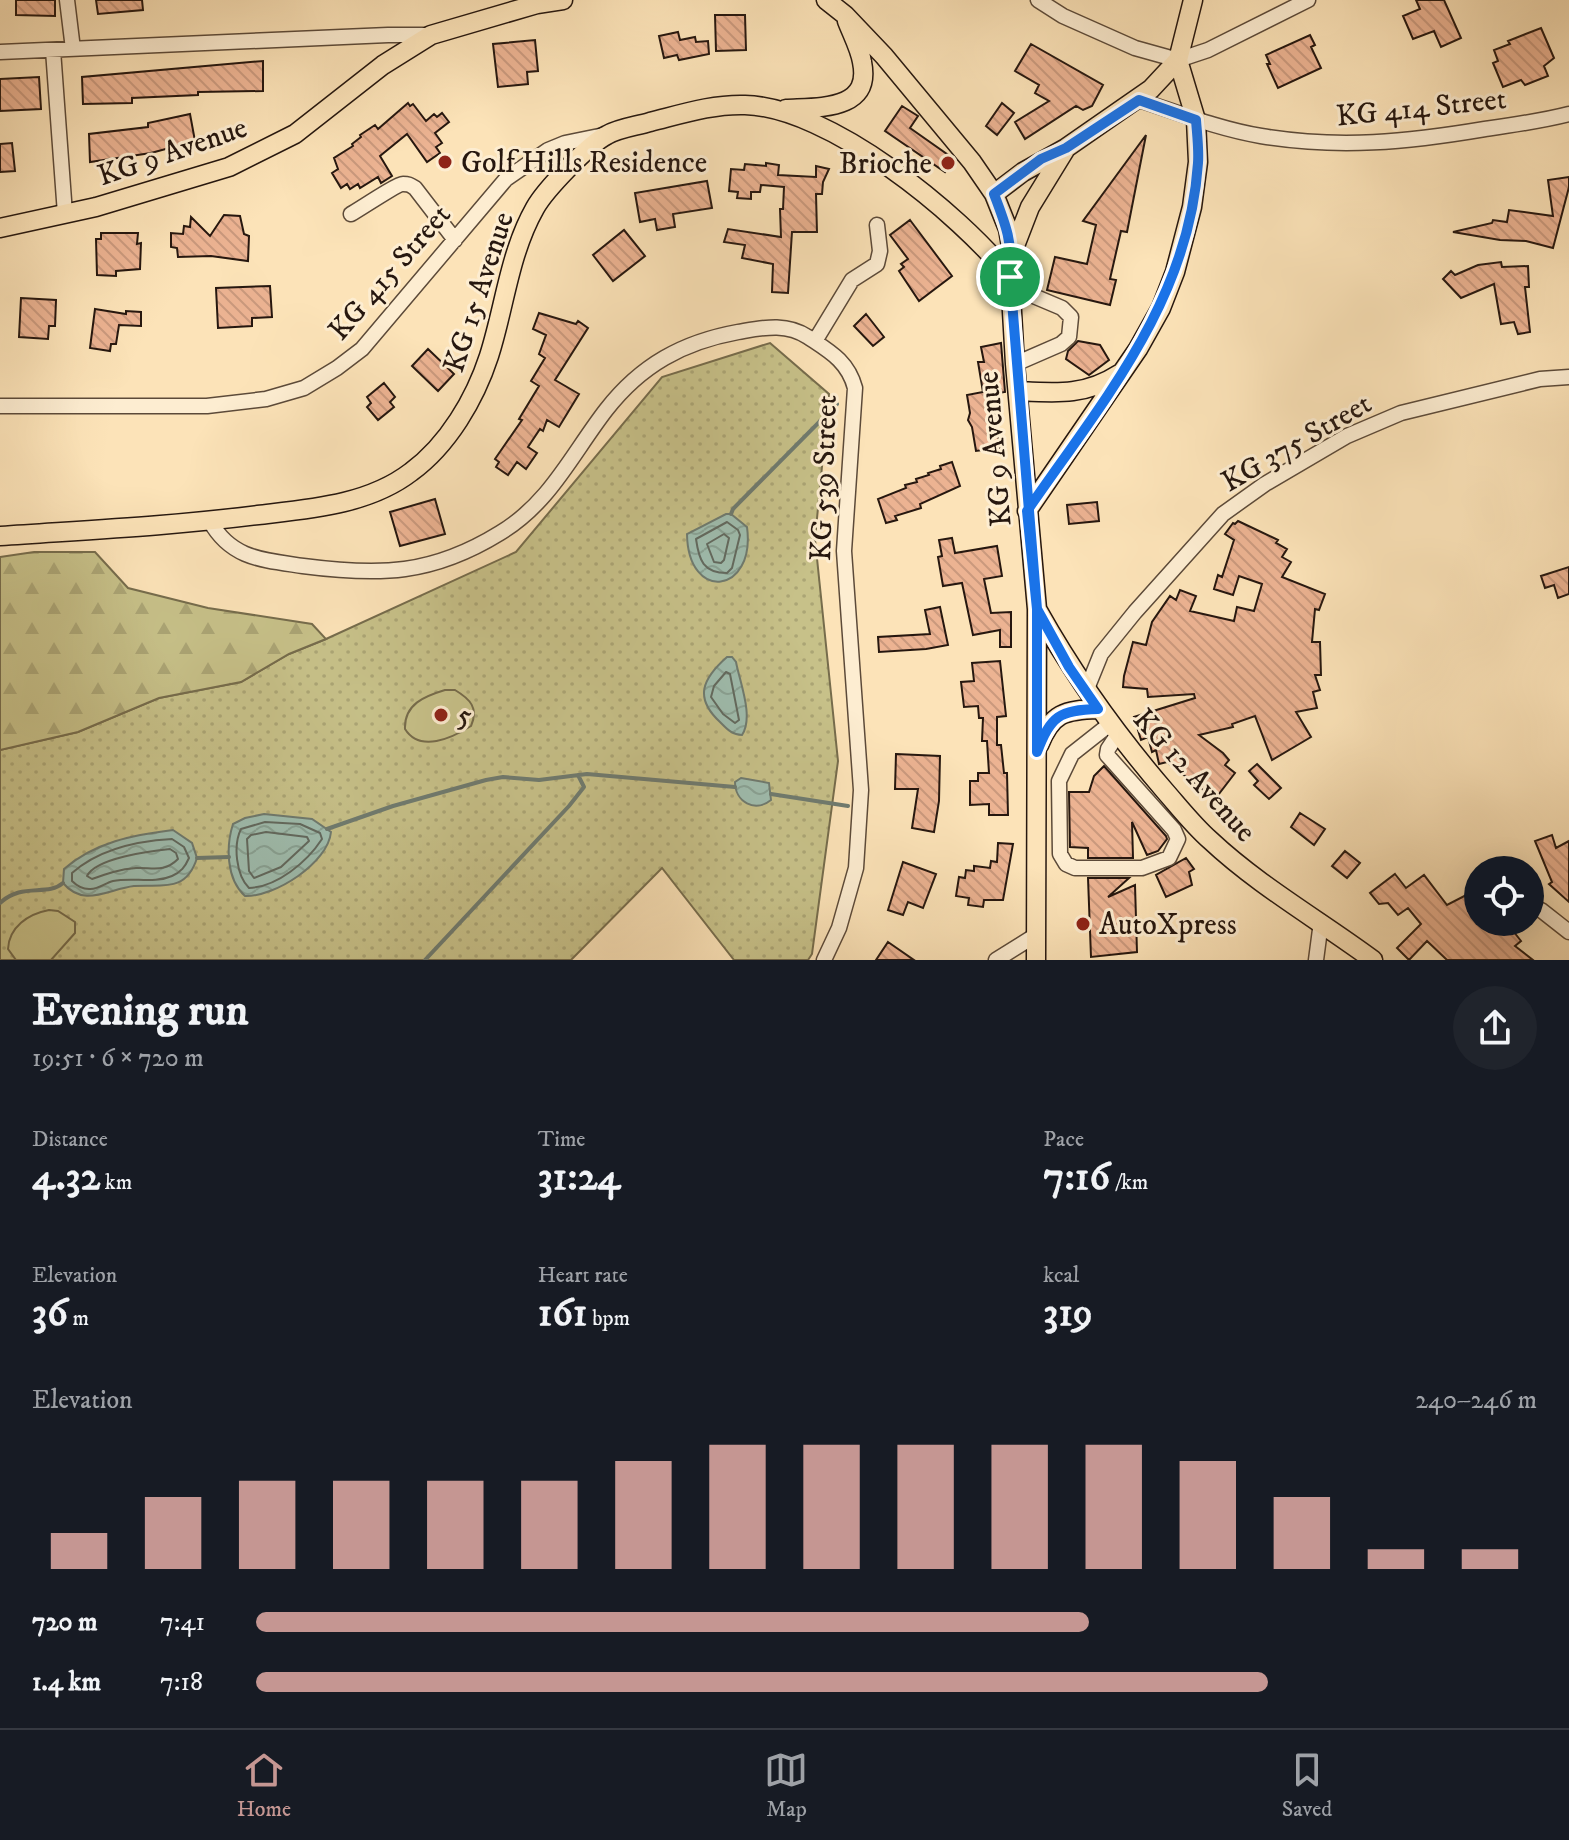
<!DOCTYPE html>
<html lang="en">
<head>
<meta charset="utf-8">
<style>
	body { margin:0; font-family:"IM FELL DW Pica",serif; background:#20242c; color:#f1f3f6; height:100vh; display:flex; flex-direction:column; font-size:30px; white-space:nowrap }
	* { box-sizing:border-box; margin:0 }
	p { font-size:26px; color:#9ea1a6 }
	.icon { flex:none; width:44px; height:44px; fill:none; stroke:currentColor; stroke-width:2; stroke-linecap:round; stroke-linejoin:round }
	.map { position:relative; height:960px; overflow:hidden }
	.side { display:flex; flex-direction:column; background:#171b24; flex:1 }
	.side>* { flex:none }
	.tools { position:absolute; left:1464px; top:856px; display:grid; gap:16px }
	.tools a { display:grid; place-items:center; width:80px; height:80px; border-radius:50%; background:#171b24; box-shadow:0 8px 32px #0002; font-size:40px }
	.pin { position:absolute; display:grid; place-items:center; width:68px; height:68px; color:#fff; margin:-34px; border:4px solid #fff; border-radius:50%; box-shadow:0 2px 8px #0007 }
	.round { display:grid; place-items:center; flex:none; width:84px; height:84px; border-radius:42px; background:#20242c }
	.head { display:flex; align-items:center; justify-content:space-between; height:136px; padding:0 32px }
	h1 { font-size:44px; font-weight:800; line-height:60px }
	.figures { display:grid; grid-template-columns:repeat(3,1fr); gap:12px; height:136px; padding:8px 32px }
	.figures div { display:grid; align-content:center }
	.figures b { font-size:40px; font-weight:800 }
	.figures small { font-size:22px; font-weight:400 }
	.figures p { font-size:22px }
	.chart { height:224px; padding:16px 32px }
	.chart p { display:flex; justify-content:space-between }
	.chart svg { width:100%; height:144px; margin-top:8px; stroke:#c59692; stroke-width:6 }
	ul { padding:0 32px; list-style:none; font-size:26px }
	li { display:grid; grid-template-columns:128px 96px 1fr; align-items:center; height:60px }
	li i { height:20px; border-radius:10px; background:#c59692 }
	.dock { display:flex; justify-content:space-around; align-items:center; height:112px; border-top:2px solid #363941; background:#171b24; font-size:22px; color:#9ea1a6 }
	.dock a { display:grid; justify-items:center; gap:4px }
	.dock .current { color:#c59692 }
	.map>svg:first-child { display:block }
</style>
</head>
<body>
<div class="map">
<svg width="1569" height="960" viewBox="0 0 1569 960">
	<defs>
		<pattern id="grass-dots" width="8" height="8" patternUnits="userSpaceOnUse" patternTransform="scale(2)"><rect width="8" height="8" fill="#c7c189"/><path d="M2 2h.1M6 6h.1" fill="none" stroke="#aba575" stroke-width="1.8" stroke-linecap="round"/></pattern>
		<pattern id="forest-firs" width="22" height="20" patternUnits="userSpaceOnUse" patternTransform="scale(2)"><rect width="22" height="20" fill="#c7c189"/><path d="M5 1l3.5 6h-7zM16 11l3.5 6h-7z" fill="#aba575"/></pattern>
		<pattern id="water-waves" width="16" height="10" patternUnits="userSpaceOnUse" patternTransform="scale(2)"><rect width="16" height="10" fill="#9fbeb0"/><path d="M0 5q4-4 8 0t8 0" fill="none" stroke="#89a396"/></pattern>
		<pattern id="building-back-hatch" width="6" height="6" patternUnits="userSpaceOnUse" patternTransform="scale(2)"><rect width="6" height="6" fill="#ecb392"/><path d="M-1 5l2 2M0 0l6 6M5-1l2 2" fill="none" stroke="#ca997d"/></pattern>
	</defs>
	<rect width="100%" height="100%" fill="#fce3b8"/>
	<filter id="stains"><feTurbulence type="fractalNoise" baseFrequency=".0025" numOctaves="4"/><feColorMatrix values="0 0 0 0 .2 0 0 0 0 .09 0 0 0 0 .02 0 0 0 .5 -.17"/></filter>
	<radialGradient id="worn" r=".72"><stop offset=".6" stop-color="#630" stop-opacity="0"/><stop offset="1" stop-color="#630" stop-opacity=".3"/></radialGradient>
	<!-- grass -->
	<path fill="url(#grass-dots)" stroke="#766c4c" stroke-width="2" d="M770,343L829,394L815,539L838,761L812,954L808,960H734L662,868L571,960H0V750L78,732L159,698L241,682L289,654L326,639L516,552L662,377Z"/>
	<!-- forest -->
	<path fill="url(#forest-firs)" stroke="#766c4c" stroke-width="2" d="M34,552H95L128,588L208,608L312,624L326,639L289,654L241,682L159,698L78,732L0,750V557Z"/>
	<!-- park -->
	<path fill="#c7c189" stroke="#766c4c" stroke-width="2" d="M445,690H455C470,699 479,708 471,726C452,738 420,753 405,729C404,704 425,696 445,690Z
		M49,910L58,911L75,922V933L51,960H16L8,949C9,927 28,914 49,910Z"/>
	<!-- water -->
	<path fill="url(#water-waves)" stroke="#6f7b70" stroke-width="2" d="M726,514H731L747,527C756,594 688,603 687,534Z
		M727,657H732L736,662C740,683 754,717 742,735C732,735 727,729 720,722C694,698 702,679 727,657Z
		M741,778L769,783L771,800C755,813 735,802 735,782Z
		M264,814L312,819L331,832C328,863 275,897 245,896C226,879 226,846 233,824L245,818Z
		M173,830L192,843L197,858C186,893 162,884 134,886C108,889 84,908 63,883L64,869C95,842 133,835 173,830Z"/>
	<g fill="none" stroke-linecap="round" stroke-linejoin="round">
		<!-- shore -->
		<path stroke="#626a60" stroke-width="2" d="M727,522L738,530L740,535L732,568L727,573C703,573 699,560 696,539Z
			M724,534L729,538L724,560L721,563L714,562L707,544Z
			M726,672L730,674L739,720L735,723L723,714L711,697L714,686Z
			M265,822L300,824L320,833L322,839C307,862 277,887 249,888C236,875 233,845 241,829Z
			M266,832L307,837L309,841L281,867L254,878L249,871L247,839L251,835Z
			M172,839L184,847L189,858C185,867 181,872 172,876C154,884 133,877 113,881C105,883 98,890 89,889C82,889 76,885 72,881V873C99,849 137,841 172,839Z
			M170,849L176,853L178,859C164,873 152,867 136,868C120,869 106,874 92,879L87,876C96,858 150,851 170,849Z"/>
		<!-- stream -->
		<path stroke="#6f7b70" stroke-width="4" d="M731,514L733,509L837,404
			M771,794L848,806
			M327,829L393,806L486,780L503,777L539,780L587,774L735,787
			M197,858L229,857
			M0,903C22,882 47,897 63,883
			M425,960L569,806L584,787L578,775"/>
	</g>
	<!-- building -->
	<path fill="url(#building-back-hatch)" stroke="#26170f" stroke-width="2" d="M16,0H55V16L16,15Z
		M96,0H142L143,10L98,14Z
		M1416,0H1444L1461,38L1441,47L1434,31L1413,39L1403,16L1420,9Z
		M715,15H745L746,50L716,51Z
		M1541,28L1554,58L1544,66L1548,76L1525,85L1521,80L1503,87L1493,63L1498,61L1494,50L1510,44L1508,41Z
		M678,32L680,40L695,37L696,42L708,41L709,54L679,60L677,55L664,58L659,36Z
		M1310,35L1315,45L1311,47L1321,68L1278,88L1267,64H1270L1266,55Z
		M535,40L538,71L527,72L528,84L498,87L493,44Z
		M1031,44L1103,85L1092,106L1083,110L1076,106L1025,139L1015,122L1049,101L1035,93L1039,85L1015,71Z
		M263,61V91L198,92V95L132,98V103L83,104L82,77Z
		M39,77L41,109L0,111V79Z
		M408,103L410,106L413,104L426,121L434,114L437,117L442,113L449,122L435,133L442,143L436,147L440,153L427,162L407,134L380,156L392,176L381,183L378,177L360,188L358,184L350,189L347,184L341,188L332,173L338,169L334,158L353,146L352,144L361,137L360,135L375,125L378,129Z
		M1002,103L1014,113L997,135L986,126Z
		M902,106L918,116L910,128L954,159L945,172L885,131Z
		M190,114L195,141L151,153L90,162L89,134L148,127V123Z
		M1146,135L1127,232L1121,231L1110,279L1116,280L1110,305L1047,290L1055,257L1087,264L1096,225L1083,221Z
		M12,143L15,171L0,172V144Z
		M766,163L779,165L778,175L816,177V166L829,169L823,182L822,194H816L817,232H792L788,293L772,292L773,264L742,258L745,245L724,242L728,229L781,237L780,209H783L784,187L761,185L760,192H751V199L737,198L738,192L729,191L731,169L744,170L745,164L766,166Z
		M1569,177V187L1553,248L1526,241L1500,240L1453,232L1492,223L1493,220L1507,222L1509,210L1553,216L1548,180Z
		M707,181L712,208L673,214L675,227L657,230L655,219L640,222L635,193Z
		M224,215L240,216L244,234L249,236L248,261L211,256L178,257L177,248L171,247V233L183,234L184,226L190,227L191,217L210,236Z
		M910,220L952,276L919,301L899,271L904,267L901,264L908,259L890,235Z
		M624,230L645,256L613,281L593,255Z
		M101,233H138L137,244L141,243L140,269L116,271V276L97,275L96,239H101Z
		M1501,262L1502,267L1528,266L1529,287H1525L1530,332L1518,334L1514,322L1501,324L1494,284L1461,298L1443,279L1451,271L1455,275L1478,265Z
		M270,286L272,317L252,318V326L218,328L216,288Z
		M21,298L56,300L55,326H49L48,339L19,337Z
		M95,309L126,314V311L141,312V326L119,325L116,344H111L110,351L90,348Z
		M539,313L576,324L578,321L588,328L555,380L579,394L559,427L547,420L543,431L540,429L528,447L537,453L526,469L517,462L508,475L496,467L499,462L495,459L522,420L519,419L539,386L531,381L545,358L539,354L546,335L533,329Z
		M866,314L884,337L873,346L854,326Z
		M1078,341L1100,345L1109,360L1089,375L1066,359L1068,351Z
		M1001,343L1005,392L992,394L1000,448L976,451L972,427L968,420L970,413L967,395L983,392L978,362H984L981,347Z
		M428,349L454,374L438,391L412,366Z
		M384,383L395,397L390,402L394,407L378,420L367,407L371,403L367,397Z
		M952,462L960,486L920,504L921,508L895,516L897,520L886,523L878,499L906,488L905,485L917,482L916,479L929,475L928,473L941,469L940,466Z
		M435,499L445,534L400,546L390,512Z
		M1097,502L1099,521L1069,524L1067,505Z
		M1238,521L1278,540L1276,543L1287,549L1282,557L1291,562L1282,577L1325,594L1319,610L1315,609L1312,642H1320L1321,675H1315L1320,690L1313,692L1317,708L1296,712L1311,737L1272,760L1255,716L1232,724L1233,727L1199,735L1223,753L1229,760L1225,765L1235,773L1215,799L1167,762L1159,764L1156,750L1152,752L1148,737L1141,740L1134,717L1195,698L1194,694L1148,697L1147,689L1123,687L1124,676L1133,642L1146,645L1152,622L1170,596L1176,600L1180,590L1196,596L1190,611L1234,621L1237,607L1254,611L1262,584L1239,576L1233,595L1214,589L1218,575L1222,577L1234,540L1225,534L1233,523L1235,524Z
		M952,538L955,553L997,546L1002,576L984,579L991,613L1011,612V647H1000V630L973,635L962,583L943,586L938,557L942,556L939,540Z
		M1569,567V594L1558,598L1554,585L1545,588L1541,576Z
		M940,607L948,645L926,649L879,652L878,637L930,634L925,610Z
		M1000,661L1006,716L997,717V745H1001L1004,773H1007L1008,815H989V804L970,805V781H978V773H989L987,741H982L983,718H979L978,706L964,707L961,682L974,681L972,663Z
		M896,754L940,756L939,801L934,832L912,828L918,789H895Z
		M1257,764L1281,788L1269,799L1254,785L1258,781L1249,771Z
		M1104,766L1166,836L1167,839L1158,851L1147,855L1132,822L1133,858H1088V848L1070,847L1069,792H1089L1094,776Z
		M1300,813L1325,829L1314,845L1291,827Z
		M1552,835L1556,848L1569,841V902L1549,884L1552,882L1535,841Z
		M998,843L1013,844L1003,900H984L983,907L968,905L969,898L956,896L959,877L965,878L966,870L974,871V866L990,868L991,861L997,862Z
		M1345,851L1360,863L1347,878L1332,866Z
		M1186,858L1194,869L1189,872L1192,885L1166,897L1156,875Z
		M903,862L936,874L923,908L908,902L903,915L888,910Z
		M1395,874L1406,888L1424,875L1447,905L1478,889V922L1483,927L1492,922H1506L1521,941L1515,946L1533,960H1447L1427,941L1409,960L1397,948L1421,924L1408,908L1398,915L1388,903L1379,904L1370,893Z
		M1088,878H1129L1108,897L1135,885L1137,952L1091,957Z
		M888,942L914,960H876Z"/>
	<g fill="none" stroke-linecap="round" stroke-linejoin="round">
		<defs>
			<path id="minor" d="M67,0L73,49
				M1038,0L1063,16L1135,48L1178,60L1208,50L1308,0
				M53,50L65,214
				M0,52L388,35H431
				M1139,100C1179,113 1219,129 1261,136C1339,149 1408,142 1485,129C1513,125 1542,121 1569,114
				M351,214C360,209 397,184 403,184C409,184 410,185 415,188L455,240
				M1010,286L1062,308L1071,317L1069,337L1061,344L1015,364
				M815,341L852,280L877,264L880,251L877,225
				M0,406H207L266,399L304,388L337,368L362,349L506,179L548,150L565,143L604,135
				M210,521C231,559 263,560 303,566C380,576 432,575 500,533C550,503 572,454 606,410C641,365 683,342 738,332C762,328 786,322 808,337C829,351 848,361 855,388L844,551L861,790L856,868L839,928L824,960
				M1086,691L1101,654L1135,612L1223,514L1265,484L1347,436L1401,413L1540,379L1569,377
				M1110,724L1072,754L1059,781L1060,854L1066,864L1075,868H1142L1169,858L1178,839L1174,830L1107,755L1108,749L1118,734
				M1541,910L1569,932
				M996,960L1036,935
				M1316,960L1321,922"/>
			<path id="major" d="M826,0L845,15L884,56L972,162L994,194L1008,229L1012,252L1010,277L1015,364L1037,609L1036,960
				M786,109C819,107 872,111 862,62C860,49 852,34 847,21
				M994,194L1023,172L1066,148L1151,89L1178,60L1193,0
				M0,228L96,207L229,167L295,134L383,65L431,35L537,4L563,0
				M1013,251L1030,207L1065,150
				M1018,391C1056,393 1085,396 1119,374
				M1027,511L1138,349L1161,308L1175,272L1192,207L1198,162L1196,120L1178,60
				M0,536C86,530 172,526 258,515C309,509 368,505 411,472C448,445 475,399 489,356C505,306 509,254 535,208C545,190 589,144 607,135C619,128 637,126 650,122C682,114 712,104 745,105C829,107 959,213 1010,277
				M1038,611C1075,677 1115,733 1165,791C1179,807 1194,826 1210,840C1259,886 1319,920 1373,960
				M1039,745C1052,713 1064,710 1098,709"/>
		</defs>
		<!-- minor casing -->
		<use href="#minor" stroke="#5c4a39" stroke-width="17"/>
		<!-- major casing -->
		<use href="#major" stroke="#26170f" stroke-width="21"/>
		<!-- minor -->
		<use href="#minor" stroke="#fdedd1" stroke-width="14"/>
		<!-- major -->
		<use href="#major" stroke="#fce3b8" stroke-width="18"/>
	</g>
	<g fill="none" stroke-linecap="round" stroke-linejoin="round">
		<defs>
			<path id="route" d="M1010,277L1037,609L1069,667L1098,709C1059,710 1051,716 1037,752V609L1027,511C1102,402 1189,301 1198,163C1199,149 1197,134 1196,120L1139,100L1066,148L1041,159L994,194C1006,225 1013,243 1010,277"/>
		</defs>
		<!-- route casing -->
		<use href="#route" stroke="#fff" stroke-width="16"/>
		<!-- route -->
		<use href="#route" stroke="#1a73e8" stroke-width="10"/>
	</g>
	<!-- markers -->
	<g fill="#8f2418" stroke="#fdedd1" stroke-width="3">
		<circle cx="445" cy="162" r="8"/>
		<circle cx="948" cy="163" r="8"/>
		<circle cx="441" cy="715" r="8"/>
		<circle cx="1083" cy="924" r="8"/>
	</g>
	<g text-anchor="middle" stroke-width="6" stroke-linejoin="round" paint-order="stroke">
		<!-- street labels -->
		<g font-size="30" fill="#26170f" stroke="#fdedd1">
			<text transform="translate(1421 107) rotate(-6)" y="10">KG 414 Street</text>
			<text transform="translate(172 151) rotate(-19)" y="10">KG 9 Avenue</text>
			<text transform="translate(389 272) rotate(-49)" y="10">KG 415 Street</text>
			<text transform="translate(478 292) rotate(-72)" y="10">KG 15 Avenue</text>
			<text transform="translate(1296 442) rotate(-30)" y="10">KG 375 Street</text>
			<text transform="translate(994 449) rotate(-95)" y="10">KG 9 Avenue</text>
			<text transform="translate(823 478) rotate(-88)" y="10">KG 539 Street</text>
			<text transform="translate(1195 775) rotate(48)" y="10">KG 12 Avenue</text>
		</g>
		<!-- poi labels -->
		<g font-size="30" fill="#26170f" stroke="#fdedd1" text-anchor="start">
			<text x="461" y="172">Golf Hills Residence</text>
			<text x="932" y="173" text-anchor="end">Brioche</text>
			<text x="457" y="725">5</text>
			<text x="1099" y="934">AutoXpress</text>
		</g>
	</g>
	<rect width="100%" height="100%" filter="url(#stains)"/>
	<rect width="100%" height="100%" fill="url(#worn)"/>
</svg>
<div class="tools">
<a><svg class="icon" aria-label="locate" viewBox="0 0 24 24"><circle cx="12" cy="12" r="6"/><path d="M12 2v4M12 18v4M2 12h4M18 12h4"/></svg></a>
</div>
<div class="pin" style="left:1010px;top:277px;background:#1e9e55"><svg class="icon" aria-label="arrive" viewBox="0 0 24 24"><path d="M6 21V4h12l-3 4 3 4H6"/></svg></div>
</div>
<section class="side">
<div class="head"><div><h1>Evening run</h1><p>19:51 · 6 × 720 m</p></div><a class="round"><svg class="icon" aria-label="share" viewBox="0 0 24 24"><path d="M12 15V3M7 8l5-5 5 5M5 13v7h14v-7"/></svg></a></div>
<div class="figures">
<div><p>Distance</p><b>4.32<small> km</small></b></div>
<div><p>Time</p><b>31:24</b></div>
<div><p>Pace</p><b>7:16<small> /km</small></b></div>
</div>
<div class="figures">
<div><p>Elevation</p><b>36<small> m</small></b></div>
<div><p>Heart rate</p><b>161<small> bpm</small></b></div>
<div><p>kcal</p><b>319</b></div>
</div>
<div class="chart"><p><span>Elevation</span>240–246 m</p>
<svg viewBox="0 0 160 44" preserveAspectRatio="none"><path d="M5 44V33M15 44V22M25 44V17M35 44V17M45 44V17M55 44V17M65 44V11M75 44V6M85 44V6M95 44V6M105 44V6M115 44V6M125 44V11M135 44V22M145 44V38M155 44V38"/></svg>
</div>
<ul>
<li><b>720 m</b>7:41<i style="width:65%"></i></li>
<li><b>1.4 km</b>7:18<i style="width:79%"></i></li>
</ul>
</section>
<nav class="dock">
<a class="current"><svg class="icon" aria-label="home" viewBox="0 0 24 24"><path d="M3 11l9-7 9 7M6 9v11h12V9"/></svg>Home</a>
<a><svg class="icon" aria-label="map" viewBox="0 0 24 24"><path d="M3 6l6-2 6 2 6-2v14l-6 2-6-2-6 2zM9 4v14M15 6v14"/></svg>Map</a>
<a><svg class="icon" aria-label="saved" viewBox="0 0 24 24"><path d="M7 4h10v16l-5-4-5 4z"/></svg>Saved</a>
</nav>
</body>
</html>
